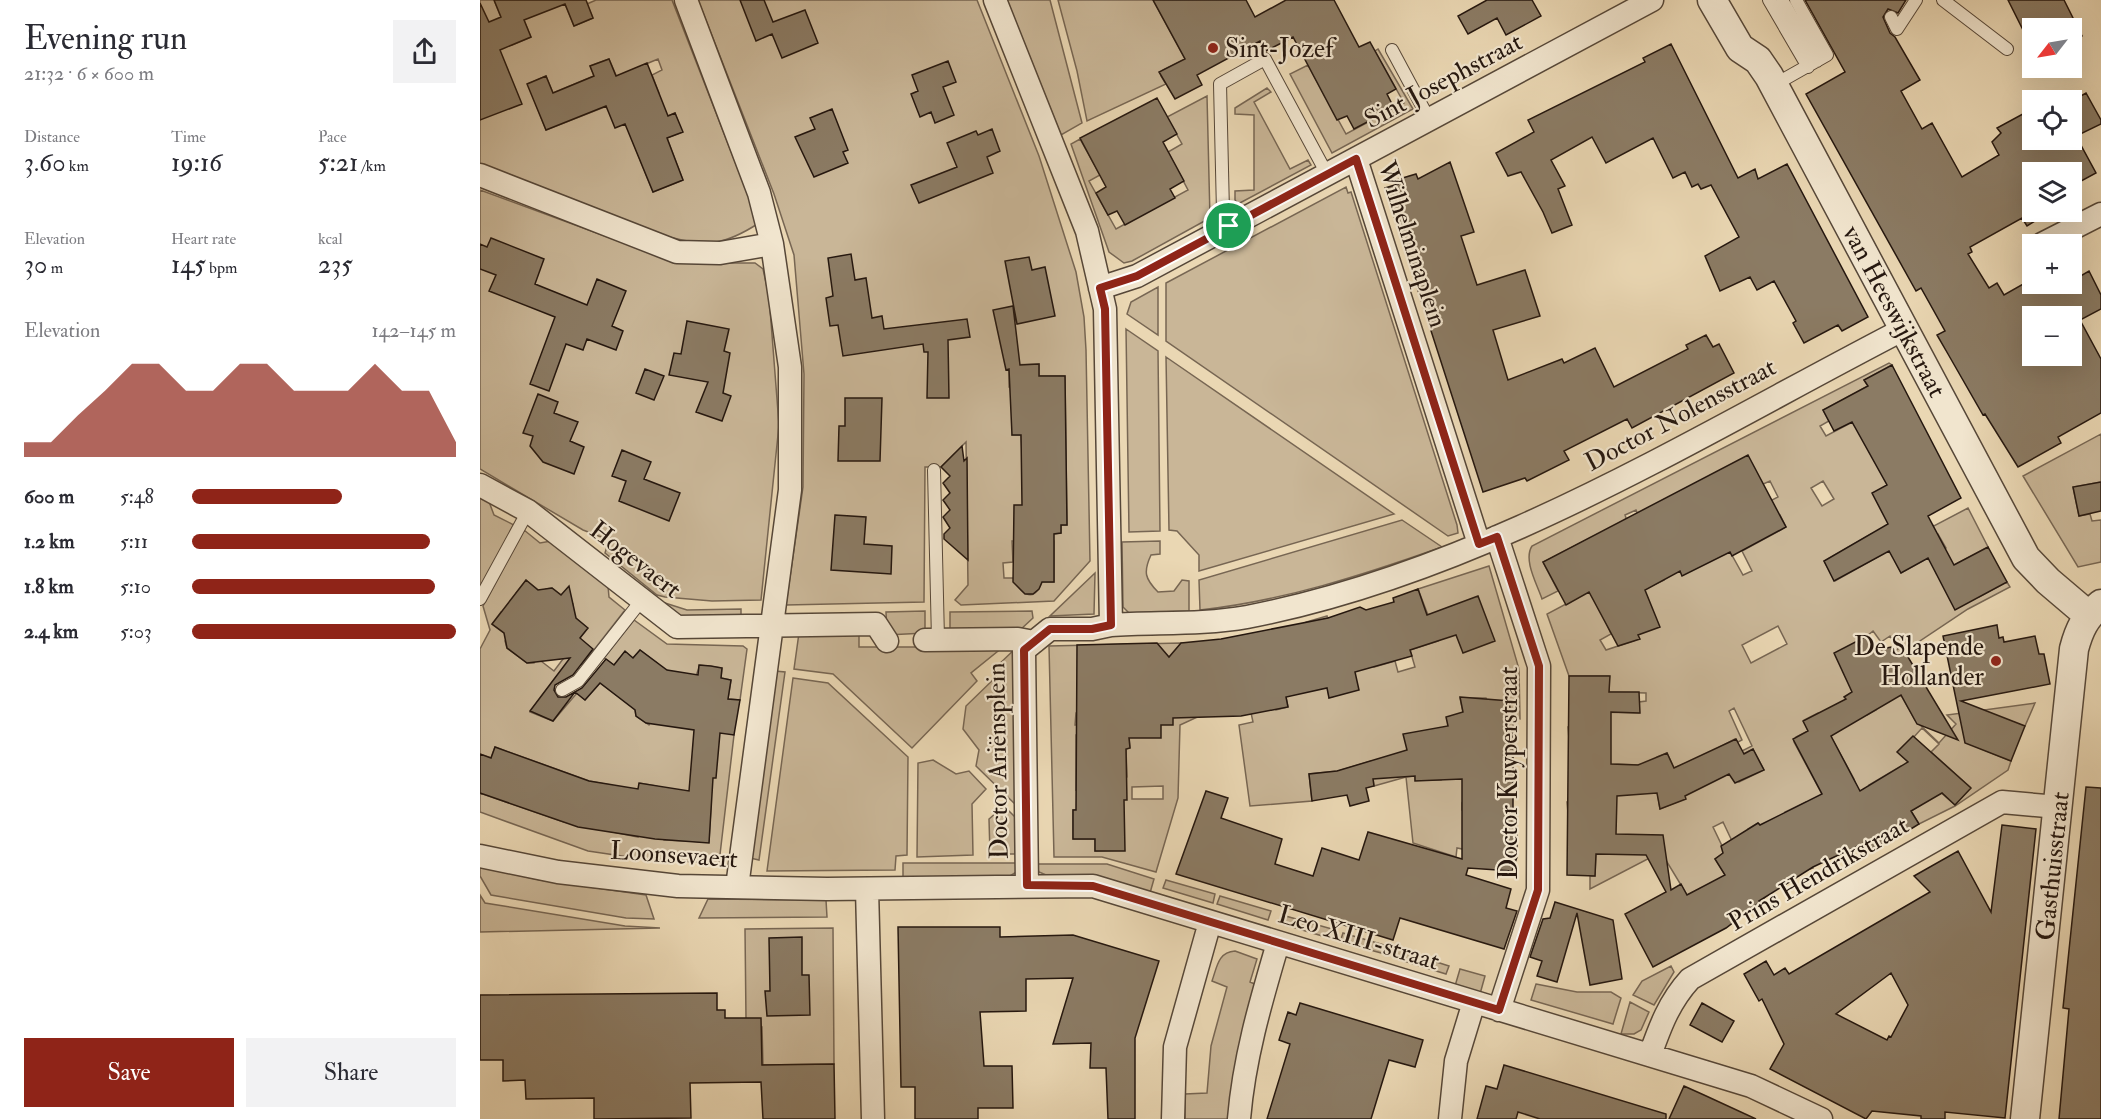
<!DOCTYPE html>
<html lang="en">
<head>
<meta charset="utf-8">
<style>
	body { margin:0; font-family:"IM FELL Double Pica",serif; background:#f2f2f3; color:#2b2b33; height:100vh; display:flex; flex-direction:column; font-size:22px; white-space:nowrap }
	* { box-sizing:border-box; margin:0 }
	p { font-size:20px; color:#7c7c81 }
	.icon { flex:none; width:33px; height:33px; fill:none; stroke:currentColor; stroke-width:2; stroke-linecap:round; stroke-linejoin:round }
	.map { position:relative; flex:1; overflow:hidden }
	.side { display:flex; flex-direction:column; background:#fff; width:480px }
	.side>* { flex:none }
	.needle { width:39px; rotate:239deg }
	.controls { position:absolute; left:1542px; top:18px; display:grid; gap:12px }
	.controls a { display:grid; place-items:center; width:60px; height:60px; border-radius:0px; background:#fff; box-shadow:0 6px 24px #0002; font-size:30px }
	.pin { position:absolute; display:grid; place-items:center; width:51px; height:51px; color:#fff; margin:-26px; border:3px solid #fff; border-radius:50%; box-shadow:0 2px 6px #0007 }
	.round { display:grid; place-items:center; flex:none; width:63px; height:63px; border-radius:0px; background:#f2f2f3 }
	.headline { display:flex; align-items:center; justify-content:space-between; height:102px; padding:0 24px }
	h1 { font-size:33px; font-weight:600; line-height:45px }
	.metrics { display:grid; grid-template-columns:repeat(3,1fr); gap:9px; height:102px; padding:6px 24px }
	.metrics div { display:grid; align-content:center }
	.metrics b { font-size:26px; font-weight:600 }
	.metrics small { font-size:16px; font-weight:400 }
	.metrics p { font-size:16px }
	.chart { height:168px; padding:12px 24px }
	.chart p { display:flex; justify-content:space-between }
	.chart svg { width:100%; height:108px; margin-top:6px; fill:#8f2418; opacity:.7 }
	.button { display:flex; gap:12px; margin-top:auto; padding:12px 24px }
	.button a { flex:1; height:69px; border-radius:0px; background:#8f2418; color:#fff; font-size:24px; font-weight:600; line-height:69px; text-align:center }
	.button a+a { background:#f2f2f3; color:#2b2b33 }
	ul { padding:0 24px; list-style:none; font-size:20px }
	li { display:grid; grid-template-columns:96px 72px 1fr; align-items:center; height:45px }
	li i { height:15px; border-radius:8px; background:#8f2418 }
	main { display:flex; flex:1; min-height:0 }
	.map>svg:first-child { display:block }
</style>
</head>
<body>
<main>
<section class="side">
<div class="headline"><div><h1>Evening run</h1><p>21:32 · 6 × 600 m</p></div><a class="round"><svg class="icon" aria-label="share" viewBox="0 0 24 24"><path d="M12 15V3M7 8l5-5 5 5M5 13v7h14v-7"/></svg></a></div>
<div class="metrics">
<div><p>Distance</p><b>3.60<small> km</small></b></div>
<div><p>Time</p><b>19:16</b></div>
<div><p>Pace</p><b>5:21<small> /km</small></b></div>
</div>
<div class="metrics">
<div><p>Elevation</p><b>30<small> m</small></b></div>
<div><p>Heart rate</p><b>145<small> bpm</small></b></div>
<div><p>kcal</p><b>235</b></div>
</div>
<div class="chart"><p><span>Elevation</span>142–145 m</p>
<svg viewBox="0 0 160 44" preserveAspectRatio="none"><path d="M0 44V38L10 38L20 27L30 17L40 6L50 6L60 17L70 17L80 6L90 6L100 17L110 17L120 17L130 6L140 17L150 17L160 38V44z"/></svg>
</div>
<ul>
<li><b>600 m</b>5:48<i style="width:57%"></i></li>
<li><b>1.2 km</b>5:11<i style="width:90%"></i></li>
<li><b>1.8 km</b>5:10<i style="width:92%"></i></li>
<li><b>2.4 km</b>5:03<i style="width:100%"></i></li>
</ul>
<div class="button"><a>Save</a><a>Share</a></div>
</section>
<div class="map">
<svg width="1621" height="1119" viewBox="0 0 1621 1119">
	<rect width="100%" height="100%" fill="#ead7b3"/>
	<filter id="stains"><feTurbulence type="fractalNoise" baseFrequency=".00333" numOctaves="4"/><feColorMatrix values="0 0 0 0 .2 0 0 0 0 .09 0 0 0 0 .02 0 0 0 .5 -.17"/></filter>
	<radialGradient id="worn" r=".72"><stop offset=".6" stop-color="#630" stop-opacity="0"/><stop offset="1" stop-color="#630" stop-opacity=".3"/></radialGradient>
	<!-- green -->
	<path fill="#c9b697" stroke="#776653" stroke-width="1.5" fill-rule="evenodd" d="M0,0H14L32,45L51,37L42,15L85,4L94,26L113,18L107,4L116,0H192L279,223C245,245 228,247 189,237L0,165ZM129,59L139,82L166,64L178,59L182,70L172,75L179,93L143,108L127,106L66,130L48,84L66,76L73,93L114,76L110,66ZM195,113L202,132L187,138L203,180L173,192L149,132Z
		M218,0H497L559,156L596,272L604,317L606,350L610,561L574,601L481,605L475,600L488,585L486,442L461,467H445L444,602L306,605L323,487L324,374L314,255L294,194ZM559,364V376H585L587,525H581V533L570,534L574,541V582H562C553,606 539,591 533,578H524L523,563L533,562L532,541H538L545,505L541,435H532L541,387H529V365Z
		M527,0H570L602,123L581,135Z
		M578,0H673L705,59L683,70L681,76L686,84L607,121L597,71Z
		M898,49L933,109L852,153L810,74L828,65L866,134L924,103L895,51Z
		M787,88L791,92L774,102L810,169L828,160L831,165L758,204L755,200V191L774,190V115L755,114V108Z
		M727,96L730,218L652,261L644,263L629,252L591,144L600,139L620,175L609,181L636,229L708,190L688,152L702,144L687,117Z
		M866,187L868,193L871,192L977,525L978,533L968,536L686,341V283Z
		M0,190L198,263H275L283,269L289,296L299,425L281,600L232,601L185,597L177,595L125,553L129,540L103,530L0,469Z
		M678,287V335L647,314L651,302Z
		M646,329L678,351L680,531L649,532Z
		M686,357L914,514L719,571V555L697,531L689,530Z
		M1409,363L1412,365L1384,380L1388,386L1343,410L1349,421L1340,426L1346,436L1399,408L1424,508L1454,526L1488,508L1508,547L1457,574L1499,597L1527,582L1530,587L1488,609L1404,665L1435,720L1459,743L1476,724L1467,715L1555,703L1545,726L1488,732L1485,742L1531,761L1528,770L1475,806L1439,824L1431,811L1441,805L1421,766L1389,785L1420,835L1407,841L1385,816L1374,779L1338,713L1324,720L1328,731L1316,737L1314,742L1343,796L1371,817L1387,851L1365,850L1326,802L1305,812L1333,868L1327,870L1278,823L1268,829L1273,837L1286,896L1280,902L1254,863L1260,858L1243,822L1233,827L1245,852L1235,859L1251,884L1223,887L1207,895L1181,852L1110,889V876H1115L1116,851L1125,826H1136V814L1088,813L1087,802H1132L1160,765L1131,764L1089,739L1088,727H1116L1117,712L1159,713V702L1166,701V693L1129,692V676H1089L1067,614L1088,603L1112,537L1063,562L1078,591L1062,599C1057,584 1043,560 1052,546ZM1290,481L1298,497L1248,523L1283,484ZM1343,481L1354,499L1342,506L1331,488ZM1156,510L1184,580L1169,587L1145,515ZM1300,515L1306,527L1262,551L1272,571L1263,575L1248,548ZM1391,534L1403,554L1355,581L1344,561ZM1458,534L1466,548L1421,573L1415,561ZM1298,626L1307,644L1271,663L1262,645ZM1128,627L1153,641L1126,650L1120,640L1131,634ZM1393,631L1401,642L1410,636L1418,649L1404,659L1387,636ZM1381,683L1396,710L1387,715L1371,689ZM1254,708L1272,746L1262,751L1238,748L1255,739L1258,742L1262,740L1249,711ZM1442,728L1459,744L1451,752L1490,787L1475,805L1432,767L1433,738ZM1273,749L1284,770L1259,782L1247,762ZM1187,753L1194,768L1209,762L1204,799L1180,809L1177,791V757Z
		M1621,434V482L1593,487L1599,516L1610,514L1612,521L1621,520V562L1598,567L1543,476Z
		M0,496L8,499L14,515L34,525L0,588Z
		M922,520L962,547C883,575 803,601 720,610L719,580Z
		M44,530L60,543L71,541L128,586L129,597L145,610L103,664L76,677L50,712L73,721L97,693L105,700L120,683L155,709L156,716L169,725L182,701L177,663L160,650L153,658L145,652L134,665L124,658L154,620L187,644L263,646L267,649L260,700L248,699L251,680L241,678L242,668L220,665L202,713L254,735L239,863L169,860L108,851L0,812V793L84,822L158,837L162,815L184,840L229,842L231,806L176,786L160,783L156,800L130,796L131,785L109,781L15,747L11,758L0,754V649L10,630L3,606ZM46,580L62,593L66,589L72,588L93,604L79,655L83,659L74,671L57,658L54,663H47L27,648L25,641L29,637L12,624L21,612L26,615L40,596L36,593Z
		M680,541V554L671,555C663,572 665,579 678,592L694,591L702,580L709,581V611L649,613L643,607L642,542Z
		M1009,566L1039,669L1040,719L1033,718V733H1020L982,803V810H986L992,851L977,848L976,857L933,843L926,777L894,786L891,761L858,771L829,774L832,801L770,806L759,725L773,722L767,694L700,725L698,798L676,872L622,857H574L569,646L701,643V658L795,709L796,710L808,707L802,678L826,622L847,616L854,642L845,664L849,697L886,639L894,667L915,661L918,672L935,667L930,650L958,641L938,589ZM980,698H1006L1007,701L984,717ZM628,712L629,725H595L596,713ZM596,735H649L650,748L646,749L647,777L596,790ZM924,755L960,780H935V776L926,777ZM683,786V799H652V787ZM607,809L644,850L615,851V839H593V810Z
		M615,573L614,614L570,616Z
		M185,603L207,610L261,609V616L199,618L183,607Z
		M445,611V633L407,635L406,612Z
		M552,611L553,618L540,630H470V612Z
		M379,632V647H523L491,673L497,681L432,748L353,674L314,669L319,633Z
		M537,647L539,808L496,766L499,750L483,729L486,706L518,675L514,669Z
		M295,671L305,672L279,860L270,858Z
		M313,678L348,683L428,757L427,855L416,856L415,870L287,871Z
		M453,760L476,774L489,771L506,789L492,804L493,855L437,857L438,763Z
		M524,806L539,821V854H510L509,819Z
		M423,863H540L538,871L530,876L423,878Z
		M555,864H627L674,879L670,893L609,875H566L559,872Z
		M0,867L60,880L166,895L174,919L146,918L11,895L0,876Z
		M686,880L735,894L733,903L683,888Z
		M0,895L5,903L145,926L180,928L0,932Z
		M740,896L791,911L788,920L737,904Z
		M228,899L346,900L347,917L219,918Z
		M802,915L852,929L849,938L799,923Z
		M353,928L354,1064L283,1065L282,1027L274,1026L266,1018L265,929Z
		M863,933L911,947L909,955L860,942Z
		M916,949L969,966L966,974L914,958Z
		M755,951L777,959L770,982L777,985L750,1119H705V1094L727,1093L731,1046L747,987L732,981C737,967 738,952 755,951Z
		M1191,966L1194,972L1174,1005L1153,995L1162,981Z
		M980,969L1005,976L1000,994L975,986Z
		M1056,984L1097,992H1131L1141,998L1133,1024L1051,1000Z
		M1150,1002L1169,1012L1161,1030L1154,1034H1141Z"/>
	<!-- building -->
	<path fill="#8b7b64" stroke="#25170f" stroke-width="1.5" fill-rule="evenodd" d="M14,0H106L113,18L94,26L85,4L44,20L51,37L20,50L42,104L0,120V3L9,22L21,17Z
		M260,0H284L293,22L325,10L338,43L302,58L292,34L276,41Z
		M673,0H766L775,17L806,0H854L879,47L890,42L916,89L907,94L914,108L874,129L867,116L857,120L813,37L786,51L780,41L717,75L722,85L695,99L679,72L705,59Z
		M1007,0H1052L1061,16L1026,35L1017,18L988,34L978,16Z
		M1325,0H1426L1418,13L1408,9L1403,17L1410,33L1415,37L1440,80L1421,91L1442,129L1452,123L1482,177L1519,155L1512,142L1521,133L1517,128L1552,109V140H1592V101L1606,93L1621,120V124L1596,136L1616,173L1592,186V172H1552V212H1563V216L1547,226L1542,218L1490,247L1492,252L1488,254L1509,288L1517,283L1524,295L1552,279V284H1564L1568,293L1592,284V281L1609,271L1621,295V309L1600,320L1621,359V413L1578,437L1581,443L1538,467L1505,414L1503,415L1468,354L1457,335L1465,331L1441,288L1436,291L1326,94L1365,72ZM1552,316H1592V356H1552Z
		M1528,0H1584L1602,36L1592,41V28H1552V48Z
		M1191,44L1258,178L1275,169L1278,179L1307,164L1388,317L1362,331L1358,325L1324,343L1313,323L1316,321L1294,281L1277,290L1270,277L1240,291L1225,256L1259,237L1231,185L1221,189L1218,184L1212,187L1205,172L1193,178L1173,138L1126,163L1112,137L1071,160L1085,186L1078,189L1092,225L1072,233L1063,212L1041,172L1028,176L1016,153L1054,132L1048,120L1165,62L1163,58Z
		M129,59L136,76L167,63L188,116L195,113L203,132L187,138L203,180L173,192L145,124L135,128L126,106L66,130L47,84L66,76L73,93L114,76L110,66Z
		M468,61L476,82L463,87L474,115L455,123L451,112L440,117L431,94L438,91L432,75Z
		M677,98L697,134L683,142L704,181L690,189L695,198L645,225L637,211L628,215L616,193L626,187L600,138Z
		M352,109L368,150L363,152L368,163L334,177L315,137L335,129L330,118Z
		M512,129L520,151L507,157L513,173L439,203L431,185L477,167L467,143L496,131L498,135Z
		M970,162L994,232L981,236L997,285L1045,270L1060,316L1013,330L1028,380L1082,359L1084,363L1115,348L1134,387L1208,349L1206,345L1226,335L1233,347L1239,344L1254,373L1152,428L1147,419L1084,451L1089,460L1047,481L1045,478L1003,492L905,188L918,184L916,180L936,174L938,179Z
		M11,238L64,259L55,284L107,305L117,279L146,291L132,326L143,331L136,350L107,339L103,350L86,344L69,391L50,384L75,317L9,291L16,275L0,269V244L7,247Z
		M371,254L375,280L386,278L392,318L402,316L404,329L487,319L490,337L468,340L469,398H447L448,352H444L443,344L363,356L358,325L350,326L346,298L353,296L348,258Z
		M549,257L552,270L565,267L575,316L537,324L525,261Z
		M533,306L540,365L559,364V376H585L587,525H581V533L574,534V582H562L559,589L553,594H545L533,582L534,505H542L541,435H532L529,369L526,370L513,310Z
		M207,321L249,329L244,351L250,353L243,393L251,396L242,421L216,412L228,382L189,375L194,353L201,354Z
		M1412,365L1481,498L1448,516L1474,565L1508,547L1527,582L1475,610L1448,558L1421,573L1409,551L1354,581L1344,561L1408,524L1392,493L1407,485L1372,422L1354,431L1343,410L1388,386L1384,380Z
		M165,369L184,376L174,400L156,393Z
		M58,394L78,402L74,413L98,422L90,441L104,447L94,474L63,462L50,446L53,436L43,433Z
		M365,398H402L400,461H358L359,426H365Z
		M482,446L484,461L487,458L488,560L464,539V534L470,528L463,517L470,510L463,500L470,493L463,483L470,476L461,467Z
		M142,450L171,462L164,479L200,493L189,521L139,501L146,481L132,476Z
		M1268,455L1306,527L1252,556L1250,552L1202,576L1200,571L1165,590L1180,627L1158,635L1160,639L1138,646L1109,592L1086,605L1063,562Z
		M1621,482V511L1599,516L1593,487Z
		M355,515L386,517L384,544L412,546L411,574L351,570Z
		M46,580L58,590L72,588L81,595L89,586L96,618L108,628L100,638L113,649L93,675L75,685L74,690L78,697H86L102,688L126,659L134,665L145,651L153,658L160,650L187,670L218,675L219,665L231,666L242,668L241,678L251,680L248,699L260,700L254,735L240,733L236,778H233L229,843L175,839L98,827L0,793V754L11,758L15,747L109,781L158,789L159,783L209,791L214,730L166,723L156,716L155,710L120,683L105,700L95,692L73,721L50,711L90,658L47,663L27,648L24,633L12,624Z
		M938,589L947,615L998,596L1015,641L983,653L976,635L930,650L932,656L875,672L879,690L849,698L847,688L806,697L808,707L761,716L693,718V725H681V738H649L650,748L646,749L647,800H644L645,851H615V839H593V810H596L597,645L677,643L689,657L701,643L741,639L848,618L880,607L886,610L914,602L913,598Z
		M1517,625L1519,638L1523,637L1524,642L1555,636L1559,654H1564L1570,684L1481,701L1545,726L1531,761L1485,743L1463,636Z
		M1387,636L1393,647L1400,642L1402,649L1411,647L1417,656L1425,652L1478,740L1437,724L1421,695L1351,736L1380,791L1428,762L1417,752L1433,736L1491,788L1475,805L1462,793L1431,811L1439,824L1426,832L1387,851L1384,843L1333,867L1279,901L1280,902L1246,928L1173,967L1145,914L1186,892L1166,855L1116,854L1115,876L1087,875L1089,676H1130L1129,692H1159L1160,713L1131,712V764L1158,765L1187,753L1194,768L1256,739L1264,754L1273,749L1284,770L1255,783L1249,774L1205,796L1206,799L1180,809L1177,793L1137,796L1136,834L1183,835L1191,890L1201,884L1207,895L1245,875L1235,859L1243,853L1241,846L1278,823L1280,825L1342,794L1313,739L1328,731L1323,721L1366,699L1364,697L1372,692L1354,653Z
		M980,697L1030,701L1029,733H1033V810L1037,811V857L1032,871L988,868L986,875L1031,889L1026,908L1037,911L1024,949L920,918L913,940L696,874L726,791L748,798L741,818L802,839L795,864L833,876L842,848L879,860L888,832L982,859V779L935,781V776L893,779L894,786L886,788L889,801L870,806L867,795L832,801L829,774L857,771L927,750L923,734L968,726L966,717L983,712Z
		M1606,787L1621,788V1119H1579L1589,1009L1583,1008Z
		M1522,825L1556,829L1525,1118L1465,1112V1119H1441V1116L1392,1111L1386,1119L1290,1069L1304,1044L1282,999L1279,1001L1264,974L1286,961L1294,975L1305,968L1309,974L1450,892L1434,876L1478,851L1511,912ZM1411,973L1428,1005L1411,1037L1409,1036L1407,1040L1356,1014Z
		M1075,902L1133,920L1142,979L1110,985L1097,913L1077,982L1057,976L1062,961L1050,957L1063,919L1070,918Z
		M418,927H520V937L593,935L679,961L655,1038V1119H628L626,1068H610L611,1043L573,1044L593,978L546,979V1011L500,1012L504,1066H532L533,1108H498V1119H435V1087H421Z
		M322,937V975H329L330,1015L287,1016L285,991H290L289,938Z
		M237,993V1010H245V1018H281L282,1065L354,1064L355,1119H283L281,1082L210,1083L211,1118L114,1119V1098L46,1099L45,1080L23,1081V1060H0V995Z
		M820,1003L943,1040L935,1067L909,1060L891,1119H787L810,1044L799,1040L808,1012L816,1015Z
		M1222,1003L1254,1021L1242,1042L1210,1025Z
		M1024,1065L1186,1114V1119H1060L1038,1112L1036,1119H997L1006,1086L1017,1089Z
		M1204,1086L1224,1095L1276,1119H1189Z"/>
	<g fill="none" stroke-linecap="round" stroke-linejoin="round">
		<defs>
			<path id="service" d="M1289,0L1328,67
				M1302,0L1337,61
				M1463,0L1527,49
				M1411,17L1417,29L1436,0
				M912,50L949,119
				M1294,85L1347,55L1316,0
				M749,226L743,212L740,84L785,59L847,174
				M454,470L458,639
				M0,599L48,511
				M82,690L98,681L161,601"/>
			<path id="minor" d="M206,0L279,193L292,244L310,367V490L257,887
				M515,0L607,231L625,309L631,625
				M876,159L999,544
				M0,175L197,252L240,253L292,244
				M1562,244L1621,214
				M620,288L657,276L1172,0
				M0,485L48,511L197,627L396,624L407,641
				M1017,537L1059,666L1058,890L1019,1010
				M445,640L538,639L554,642
				M0,856L78,872L198,886L347,889L613,886L1271,1086L1341,1119
				M547,885L544,650L570,629H612L631,625C676,622 722,625 767,617C1004,571 1213,438 1424,329
				M387,889L393,1119
				M1170,1055C1180,1027 1189,1002 1210,979L1522,802L1578,807
				M693,1119L695,1047L730,922
				M759,1119C764,1058 781,1001 798,943
				M970,1119L976,1061L994,1002"/>
			<path id="tertiary" d="M1232,0L1260,48L1278,60L1289,76L1546,558L1568,581L1608,615
				M1545,1119L1594,649C1599,630 1605,617 1621,604"/>
		</defs>
		<!-- service casing -->
		<use href="#service" stroke="#564738" stroke-width="14"/>
		<!-- minor casing -->
		<use href="#minor" stroke="#564738" stroke-width="25"/>
		<!-- tertiary casing -->
		<use href="#tertiary" stroke="#564738" stroke-width="31"/>
		<!-- service -->
		<use href="#service" stroke="#f1e5ce" stroke-width="12"/>
		<!-- minor -->
		<use href="#minor" stroke="#f1e5ce" stroke-width="22"/>
		<!-- tertiary -->
		<use href="#tertiary" stroke="#f1e5ce" stroke-width="28"/>
	</g>
	<g fill="none" stroke-linecap="round" stroke-linejoin="round">
		<defs>
			<path id="route" d="M876,159L999,544L1017,537L1059,666L1058,890L1019,1010L613,886L547,885L544,650L570,629H612L631,625L625,309L620,288L657,276Z"/>
		</defs>
		<!-- route casing -->
		<use href="#route" stroke="#fff" stroke-width="12"/>
		<!-- route -->
		<use href="#route" stroke="#8f2418" stroke-width="8"/>
	</g>
	<!-- markers -->
	<g fill="#8f2418" stroke="#f1e5ce" stroke-width="2">
		<circle cx="733" cy="48" r="6"/>
		<circle cx="1516" cy="661" r="6"/>
	</g>
	<g text-anchor="middle" stroke-width="4.5" stroke-linejoin="round" paint-order="stroke">
		<!-- poi labels -->
		<g font-size="26" fill="#25170f" stroke="#f1e5ce" text-anchor="start">
			<text x="745" y="57">Sint-Jozef</text>
			<text x="1504" y="655" text-anchor="end">De Slapende<tspan x="1504" dy="30">Hollander</tspan></text>
		</g>
		<!-- street labels -->
		<g font-size="26" fill="#25170f" stroke="#f1e5ce">
			<text transform="translate(963 80) rotate(-28)" y="9">Sint Josephstraat</text>
			<text transform="translate(933 244) rotate(72)" y="9">Wilhelminaplein</text>
			<text transform="translate(1415 311) rotate(62)" y="9">van Heeswijkstraat</text>
			<text transform="translate(1200 414) rotate(-28)" y="9">Doctor Nolensstraat</text>
			<text transform="translate(156 559) rotate(38)" y="9">Hogevaert</text>
			<text transform="translate(517 761) rotate(-91)" y="9">Doctor Ariënsplein</text>
			<text transform="translate(1028 773) rotate(-90)" y="9">Doctor Kuyperstraat</text>
			<text transform="translate(194 854) rotate(4)" y="9">Loonsevaert</text>
			<text transform="translate(1572 866) rotate(-84)" y="9">Gasthuisstraat</text>
			<text transform="translate(1338 873) rotate(-30)" y="9">Prins Hendrikstraat</text>
			<text transform="translate(879 937) rotate(17)" y="9">Leo XIII-straat</text>
		</g>
	</g>
	<rect width="100%" height="100%" filter="url(#stains)"/>
	<rect width="100%" height="100%" fill="url(#worn)"/>
</svg>
<div class="controls">
<a><svg class="needle" viewBox="-14 -14 28 28"><path d="M0-13l5 13h-10z" fill="#e53935"/><path d="M0 13l5-13h-10z" fill="#7c7c81"/></svg></a>
<a><svg class="icon" aria-label="locate" viewBox="0 0 24 24"><circle cx="12" cy="12" r="6"/><path d="M12 2v4M12 18v4M2 12h4M18 12h4"/></svg></a>
<a><svg class="icon" aria-label="layers" viewBox="0 0 24 24"><path d="M12 4l9 5-9 5-9-5zM3 14l9 5 9-5"/></svg></a>
<a>+</a>
<a>−</a>
</div>
<div class="pin" style="left:749px;top:226px;background:#1e9e55"><svg class="icon" aria-label="arrive" viewBox="0 0 24 24"><path d="M6 21V4h12l-3 4 3 4H6"/></svg></div>
</div>
</main>
</body>
</html>
